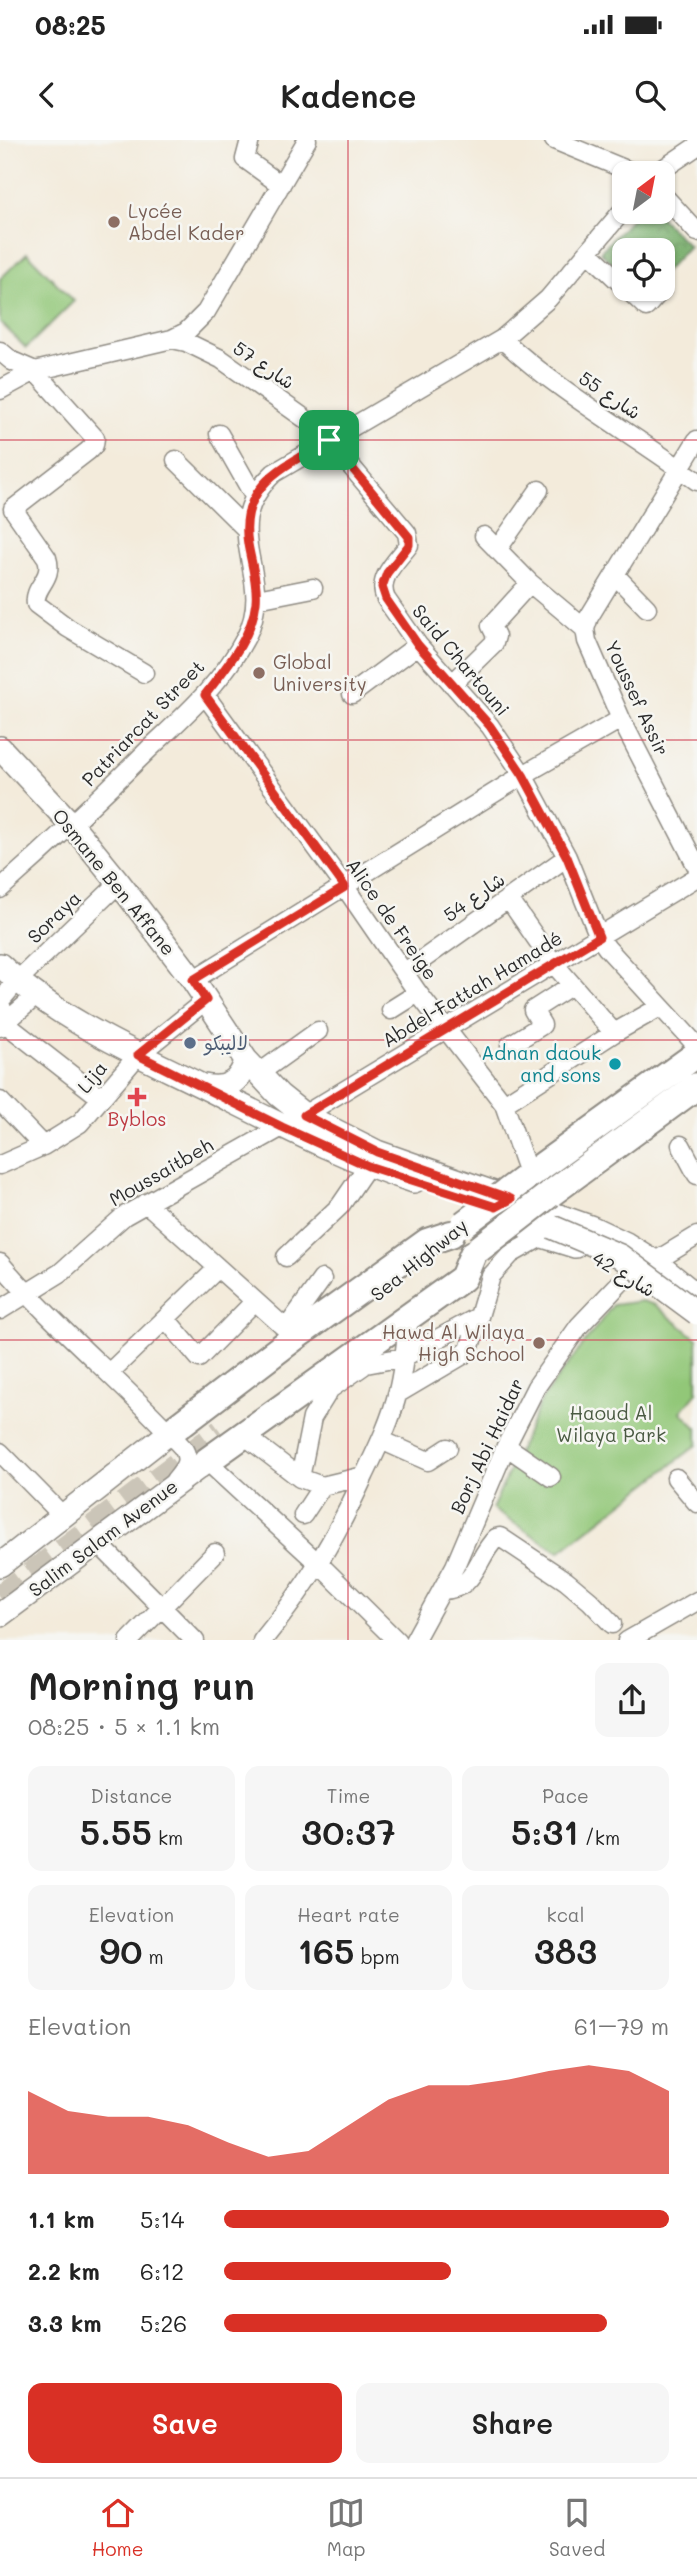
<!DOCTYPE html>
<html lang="en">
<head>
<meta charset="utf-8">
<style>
	body { margin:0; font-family:Mali,"Playpen Sans Arabic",sans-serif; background:#f6f6f6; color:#222; height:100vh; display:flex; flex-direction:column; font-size:26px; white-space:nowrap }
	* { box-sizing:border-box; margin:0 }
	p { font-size:23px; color:#767676 }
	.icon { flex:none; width:38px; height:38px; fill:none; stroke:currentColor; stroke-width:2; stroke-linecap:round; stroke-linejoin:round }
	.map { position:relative; height:1500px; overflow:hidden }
	.side { display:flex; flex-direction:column; background:#fff; flex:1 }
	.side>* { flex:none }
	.needle { width:46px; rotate:32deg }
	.buttons { position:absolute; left:612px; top:21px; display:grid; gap:14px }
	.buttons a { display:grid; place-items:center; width:63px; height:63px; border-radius:14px; background:#fff; box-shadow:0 2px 5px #0004; font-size:35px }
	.pin { position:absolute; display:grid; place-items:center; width:60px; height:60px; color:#fff; margin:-30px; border-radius:14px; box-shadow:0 4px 10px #0006 }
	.round { display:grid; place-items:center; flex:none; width:74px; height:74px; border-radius:14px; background:#f6f6f6 }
	.summary { display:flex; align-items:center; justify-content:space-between; height:119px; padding:0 28px }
	h1 { font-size:38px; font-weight:600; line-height:52px }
	.metrics { display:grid; grid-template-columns:repeat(3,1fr); gap:10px; height:119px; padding:7px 28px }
	.metrics div { display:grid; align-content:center; border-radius:14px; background:#f6f6f6; text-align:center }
	.metrics b { font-size:35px; font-weight:600 }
	.metrics small { font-size:19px; font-weight:400 }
	.metrics p { font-size:19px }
	.chart { height:196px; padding:14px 28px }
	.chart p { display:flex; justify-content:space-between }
	.chart svg { width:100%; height:126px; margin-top:7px; fill:#d93025; opacity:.7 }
	.cta { display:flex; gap:14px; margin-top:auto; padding:14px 28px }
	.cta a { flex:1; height:80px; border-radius:14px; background:#d93025; color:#fff; font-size:28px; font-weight:600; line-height:80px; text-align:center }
	.cta a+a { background:#f6f6f6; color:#222 }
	ul { padding:0 28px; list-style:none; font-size:23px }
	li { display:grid; grid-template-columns:112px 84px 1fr; align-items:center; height:52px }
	li i { height:18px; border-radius:9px; background:#d93025 }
	.status { display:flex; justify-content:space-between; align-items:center; height:49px; padding:0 35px; background:#fff; direction:ltr }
	.status svg { height:19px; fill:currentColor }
	header { display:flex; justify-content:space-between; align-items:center; height:91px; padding:0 28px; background:#fff; font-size:32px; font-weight:600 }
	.dock { display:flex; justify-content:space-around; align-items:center; height:98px; border-top:2px solid #e0e0e0; background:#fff; font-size:19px; color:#767676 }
	.dock a { display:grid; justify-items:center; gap:4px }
	.dock .selected { color:#d93025 }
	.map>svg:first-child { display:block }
</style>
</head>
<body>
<div class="status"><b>08:25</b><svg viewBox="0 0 49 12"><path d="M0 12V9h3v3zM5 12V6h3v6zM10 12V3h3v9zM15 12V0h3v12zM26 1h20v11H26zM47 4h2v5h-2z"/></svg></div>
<header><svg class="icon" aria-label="back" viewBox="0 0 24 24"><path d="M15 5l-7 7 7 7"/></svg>Kadence<svg class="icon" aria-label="search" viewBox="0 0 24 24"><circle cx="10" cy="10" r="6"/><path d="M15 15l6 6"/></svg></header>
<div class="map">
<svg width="697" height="1501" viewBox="0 0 697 1501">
	<defs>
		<pattern id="forest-crowns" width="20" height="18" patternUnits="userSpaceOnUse" patternTransform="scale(1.75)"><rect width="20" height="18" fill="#75ac68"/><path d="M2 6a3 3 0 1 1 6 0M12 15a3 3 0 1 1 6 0" fill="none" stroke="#608c56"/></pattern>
	</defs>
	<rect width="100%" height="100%" fill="#f6f6f2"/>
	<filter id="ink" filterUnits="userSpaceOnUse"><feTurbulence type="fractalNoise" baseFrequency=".0143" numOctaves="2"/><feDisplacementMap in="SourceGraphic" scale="14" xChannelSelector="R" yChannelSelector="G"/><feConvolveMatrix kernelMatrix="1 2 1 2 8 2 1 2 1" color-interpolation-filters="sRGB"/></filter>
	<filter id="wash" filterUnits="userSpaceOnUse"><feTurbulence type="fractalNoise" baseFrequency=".00686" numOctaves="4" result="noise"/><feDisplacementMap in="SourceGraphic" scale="28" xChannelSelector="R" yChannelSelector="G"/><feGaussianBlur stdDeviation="1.57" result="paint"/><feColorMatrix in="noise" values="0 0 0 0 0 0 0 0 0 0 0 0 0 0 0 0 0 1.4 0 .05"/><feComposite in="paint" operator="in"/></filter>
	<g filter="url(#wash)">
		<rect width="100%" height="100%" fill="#f3ebdb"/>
		<!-- forest -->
		<path fill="url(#forest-crowns)" stroke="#506c4a" stroke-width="2" d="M638,72H655L689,106L663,134V110H625V135L600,112Z"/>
		<!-- park -->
		<path fill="#92c778" stroke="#5e7952" stroke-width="2" d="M27,113L74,161L26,208L0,182V139Z
			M642,1161L655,1165L697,1199V1252L681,1272L697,1288V1305L559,1412L492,1369L542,1259L613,1165Z"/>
	</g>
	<g filter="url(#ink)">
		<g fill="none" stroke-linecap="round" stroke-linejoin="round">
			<!-- highway-tunnel -->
			<path stroke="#cbc5b8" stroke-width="26" stroke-dasharray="26 13" stroke-linecap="butt" d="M0,1458L221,1292"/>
			<defs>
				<path id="minor" d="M250,0L245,19L281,45
					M554,0L634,33
					M657,33L697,6
					M663,55L697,92
					M588,112L625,147
					M627,149L646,167L662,149
					M172,199L186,202L221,219L311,283L329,300L407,393L409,405C397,421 376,438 386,459L418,505L490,586L523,635L567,717L599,797L607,808L697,906
					M502,199C561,254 632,293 697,341
					M0,211L12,221L35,231L95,298L94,305L88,311L13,369L47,418C54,440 33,446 36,464L68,488L144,533
					M0,250L35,231L172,199L186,192L206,172L307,0
					M219,294L254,356
					M697,300L589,477L585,489L587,501L621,579L697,727
					M176,320L245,388
					M484,396L530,443L585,489
					M497,410L539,350
					M615,435L647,468
					M257,459L313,448
					M452,544L494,503L496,496L491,486L530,443
					M352,554L418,505
					M205,555L345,747L418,853L504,964L529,1036
					M0,749C51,704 100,658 148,610C184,576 223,542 246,497C278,435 213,390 274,333L502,199L548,159L625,68
					M508,758L554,824L614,893
					M405,832L567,717
					M193,840L523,635L621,579
					M0,861L17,841L119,743
					M0,862L6,884L101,958
					M391,870L418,853
					M0,887L36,856
					M510,905L542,885L533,870L572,845
					M258,934L318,891
					M0,961L43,1006
					M504,964L614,893L660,867
					M304,975L697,737
					M681,1005L697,1035
					M0,1025L43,1006L80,983L138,915L206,860
					M146,1063L295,1197
					M286,1117L340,1066L375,1015
					M0,1123C56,1189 124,1243 182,1307C192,1320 184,1329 175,1340
					M0,1170L60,1133L124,1076L282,987
					M166,1179L199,1218L255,1161
					M286,1189L322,1139
					M110,1232L218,1128
					M397,1254L463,1215L469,1210L491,1136L511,1114L543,1096
					M244,1295L300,1338L312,1278L330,1249L366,1224L404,1217L478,1177
					M381,1300L428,1321L448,1308
					M506,1306L551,1337
					M0,1312L63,1376
					M207,1321L319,1424L397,1501
					M300,1338L322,1346L364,1336
					M676,1338L697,1363
					M303,1375L322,1346
					M97,1402L195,1501
					M442,1450C477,1449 475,1419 496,1398L500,1397L566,1441L590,1461L612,1484
					M129,1501L215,1413
					M262,1501C307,1446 334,1401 364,1336C377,1309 391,1281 398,1251C404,1227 406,1201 409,1176
					M414,1501L455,1426L506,1306L536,1247L579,1186L621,1142L697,1096
					M627,1501L697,1461"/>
				<path id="major" d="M0,608L72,685L119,743L193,840L246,920L279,955L304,975L377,1012L590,1087L626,1104L655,1122L697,1156
					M0,825C56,878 131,911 200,945C271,980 339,1017 414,1041
					M204,946C226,951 241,942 246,920
					M479,1063L543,1096L575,1106
					M0,1425L169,1293
					M0,1475L207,1321"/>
				<path id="highway" d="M524,1039L697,914
					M550,1054L697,946
					M169,1293L295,1197L427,1102L451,1094
					M207,1321L463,1138L473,1114"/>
			</defs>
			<!-- minor casing -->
			<use href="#minor" stroke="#8f8b83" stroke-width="21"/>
			<!-- major casing -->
			<use href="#major" stroke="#8f8b83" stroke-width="26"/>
			<!-- highway casing -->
			<use href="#highway" stroke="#8f8b83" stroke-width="30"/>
			<!-- minor -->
			<use href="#minor" stroke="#fff" stroke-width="18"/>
			<!-- major -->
			<use href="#major" stroke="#fff" stroke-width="23"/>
			<!-- highway -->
			<use href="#highway" stroke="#fff" stroke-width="26"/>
			<defs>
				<path id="major-bridge" d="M552,1087L620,1116L697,1173"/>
				<path id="highway-bridge" d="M464,1084L524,1039
					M479,1109L550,1054"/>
			</defs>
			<!-- major-bridge casing -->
			<use href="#major-bridge" stroke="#8f8b83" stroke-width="26" stroke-linecap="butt"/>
			<!-- highway-bridge casing -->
			<use href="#highway-bridge" stroke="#8f8b83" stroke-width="30" stroke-linecap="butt"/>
			<!-- major-bridge -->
			<use href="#major-bridge" stroke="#fff" stroke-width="23"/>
			<!-- highway-bridge -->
			<use href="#highway-bridge" stroke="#fff" stroke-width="26"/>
		</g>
	</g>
	<g fill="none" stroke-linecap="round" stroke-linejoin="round" filter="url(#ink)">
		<defs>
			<path id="route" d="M329,300L409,397V405L387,433L382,447L386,459L418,505L490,586L523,635L567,717L599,797L304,975L377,1012L511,1059L496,1067L368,1026L282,987L138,915L206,860L193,840L345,747L205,555C226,527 252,498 256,462C258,444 251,422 248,404C238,344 286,326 329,300Z"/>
		</defs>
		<!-- route casing -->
		<use href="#route" stroke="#fff" stroke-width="14"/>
		<!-- route -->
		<use href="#route" stroke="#d93025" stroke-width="9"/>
	</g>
	<!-- grid -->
	<path fill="none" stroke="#d1495b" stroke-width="2" stroke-opacity="0.55" d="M348,0V1501M0,300H697M0,600H697M0,900H697M0,1200H697"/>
	<!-- markers -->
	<g fill="#8d6e63" stroke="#f6f6f2" stroke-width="2.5">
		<circle cx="114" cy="82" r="7"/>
		<circle cx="259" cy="533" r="7"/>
		<circle cx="539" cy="1203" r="7"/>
	</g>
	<circle fill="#5c6f8a" stroke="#f6f6f2" stroke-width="2.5" cx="190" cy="903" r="7"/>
	<circle fill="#0f9aa8" stroke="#f6f6f2" stroke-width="2.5" cx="615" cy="924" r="7"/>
	<path fill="#e0444e" stroke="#f6f6f2" stroke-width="2.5" d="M133.5 946.5h7v7h7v7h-7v7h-7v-7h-7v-7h7z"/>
	<g text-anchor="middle" stroke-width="5" stroke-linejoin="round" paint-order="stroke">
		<!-- education labels -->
		<g font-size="19" fill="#785e54" stroke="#f6f6f2" text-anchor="start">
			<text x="128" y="78">Lycée<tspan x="128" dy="22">Abdel Kader</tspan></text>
			<text x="273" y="529">Global<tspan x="273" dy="22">University</tspan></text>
			<text x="525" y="1199" text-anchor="end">Hawd Al Wilaya<tspan x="525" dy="22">High School</tspan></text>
		</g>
		<!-- street labels -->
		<g font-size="19" fill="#2b2b2b" stroke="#f6f6f2">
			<text transform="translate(264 225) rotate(34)" y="7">شارع 57</text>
			<text transform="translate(610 255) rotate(34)" y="7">شارع 55</text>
			<text transform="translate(461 520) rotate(50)" y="7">Said Chartouni</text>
			<text transform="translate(637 558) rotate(65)" y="7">Youssef Assir</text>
			<text transform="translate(143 583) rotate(-46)" y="7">Patriarcat Street</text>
			<text transform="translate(114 742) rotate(51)" y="7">Osmane Ben Affane</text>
			<text transform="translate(474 757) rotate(-35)" y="7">شارع 54</text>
			<text transform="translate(54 777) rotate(-44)" y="7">Soraya</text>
			<text transform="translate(392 779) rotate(55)" y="7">Alice de Freige</text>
			<text transform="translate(472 849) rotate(-31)" y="7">Abdel-Fattah Hamadé</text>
			<text transform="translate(92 937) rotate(-51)" y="7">Lija</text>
			<text transform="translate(161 1032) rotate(-30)" y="7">Moussaitbeh</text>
			<text transform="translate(419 1120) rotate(-39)" y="7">Sea Highway</text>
			<text transform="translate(624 1134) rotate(31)" y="7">شارع 42</text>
			<text transform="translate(487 1306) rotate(-65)" y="7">Borj Abi Haidar</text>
			<text transform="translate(103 1398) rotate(-37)" y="7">Salim Salam Avenue</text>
		</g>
		<!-- service labels -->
		<g font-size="19" fill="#4e5e75" stroke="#f6f6f2" text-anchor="start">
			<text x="204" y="910">لاليبكو</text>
		</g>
		<!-- culture labels -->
		<g font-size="19" fill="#0d838f" stroke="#f6f6f2" text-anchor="end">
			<text x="601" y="920">Adnan daouk<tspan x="601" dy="22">and sons</tspan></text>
		</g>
		<!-- health labels -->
		<g font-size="19" fill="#be3a42" stroke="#f6f6f2">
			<text x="137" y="986">Byblos</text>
		</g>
		<!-- park labels -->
		<g font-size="19" fill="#4a5a42" stroke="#f6f6f2">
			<text x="611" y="1280">Haoud Al<tspan x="611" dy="22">Wilaya Park</tspan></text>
		</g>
	</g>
</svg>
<div class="buttons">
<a><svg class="needle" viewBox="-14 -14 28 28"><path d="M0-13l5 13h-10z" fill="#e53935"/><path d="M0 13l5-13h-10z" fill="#767676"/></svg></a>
<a><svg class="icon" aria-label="locate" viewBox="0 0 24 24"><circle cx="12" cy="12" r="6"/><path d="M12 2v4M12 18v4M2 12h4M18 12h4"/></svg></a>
</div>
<div class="pin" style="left:329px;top:300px;background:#1e9e55"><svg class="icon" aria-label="arrive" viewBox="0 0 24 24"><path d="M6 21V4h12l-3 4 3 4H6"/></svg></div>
</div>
<section class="side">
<div class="summary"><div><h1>Morning run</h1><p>08:25 · 5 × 1.1 km</p></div><a class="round"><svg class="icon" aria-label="share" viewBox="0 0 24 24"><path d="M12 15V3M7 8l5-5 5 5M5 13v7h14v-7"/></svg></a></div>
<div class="metrics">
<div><p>Distance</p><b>5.55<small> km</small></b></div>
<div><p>Time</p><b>30:37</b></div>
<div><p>Pace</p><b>5:31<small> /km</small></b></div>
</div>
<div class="metrics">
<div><p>Elevation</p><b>90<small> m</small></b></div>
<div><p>Heart rate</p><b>165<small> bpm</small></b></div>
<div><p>kcal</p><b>383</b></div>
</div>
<div class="chart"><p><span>Elevation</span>61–79 m</p>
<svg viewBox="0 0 160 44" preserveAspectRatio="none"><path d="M0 44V15L10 22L20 24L30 24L40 27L50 33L60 38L70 36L80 27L90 18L100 13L110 13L120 11L130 8L140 6L150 8L160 15V44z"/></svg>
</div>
<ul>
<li><b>1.1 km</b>5:14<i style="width:100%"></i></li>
<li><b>2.2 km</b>6:12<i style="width:51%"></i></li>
<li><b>3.3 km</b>5:26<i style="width:86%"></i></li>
</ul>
<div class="cta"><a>Save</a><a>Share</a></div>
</section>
<nav class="dock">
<a class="selected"><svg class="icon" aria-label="home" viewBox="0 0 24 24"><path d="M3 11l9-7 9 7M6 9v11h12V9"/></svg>Home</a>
<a><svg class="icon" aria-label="map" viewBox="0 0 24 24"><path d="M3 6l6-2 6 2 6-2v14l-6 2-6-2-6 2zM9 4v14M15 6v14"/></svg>Map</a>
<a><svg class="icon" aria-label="saved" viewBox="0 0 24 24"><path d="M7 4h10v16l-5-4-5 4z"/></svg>Saved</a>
</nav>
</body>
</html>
